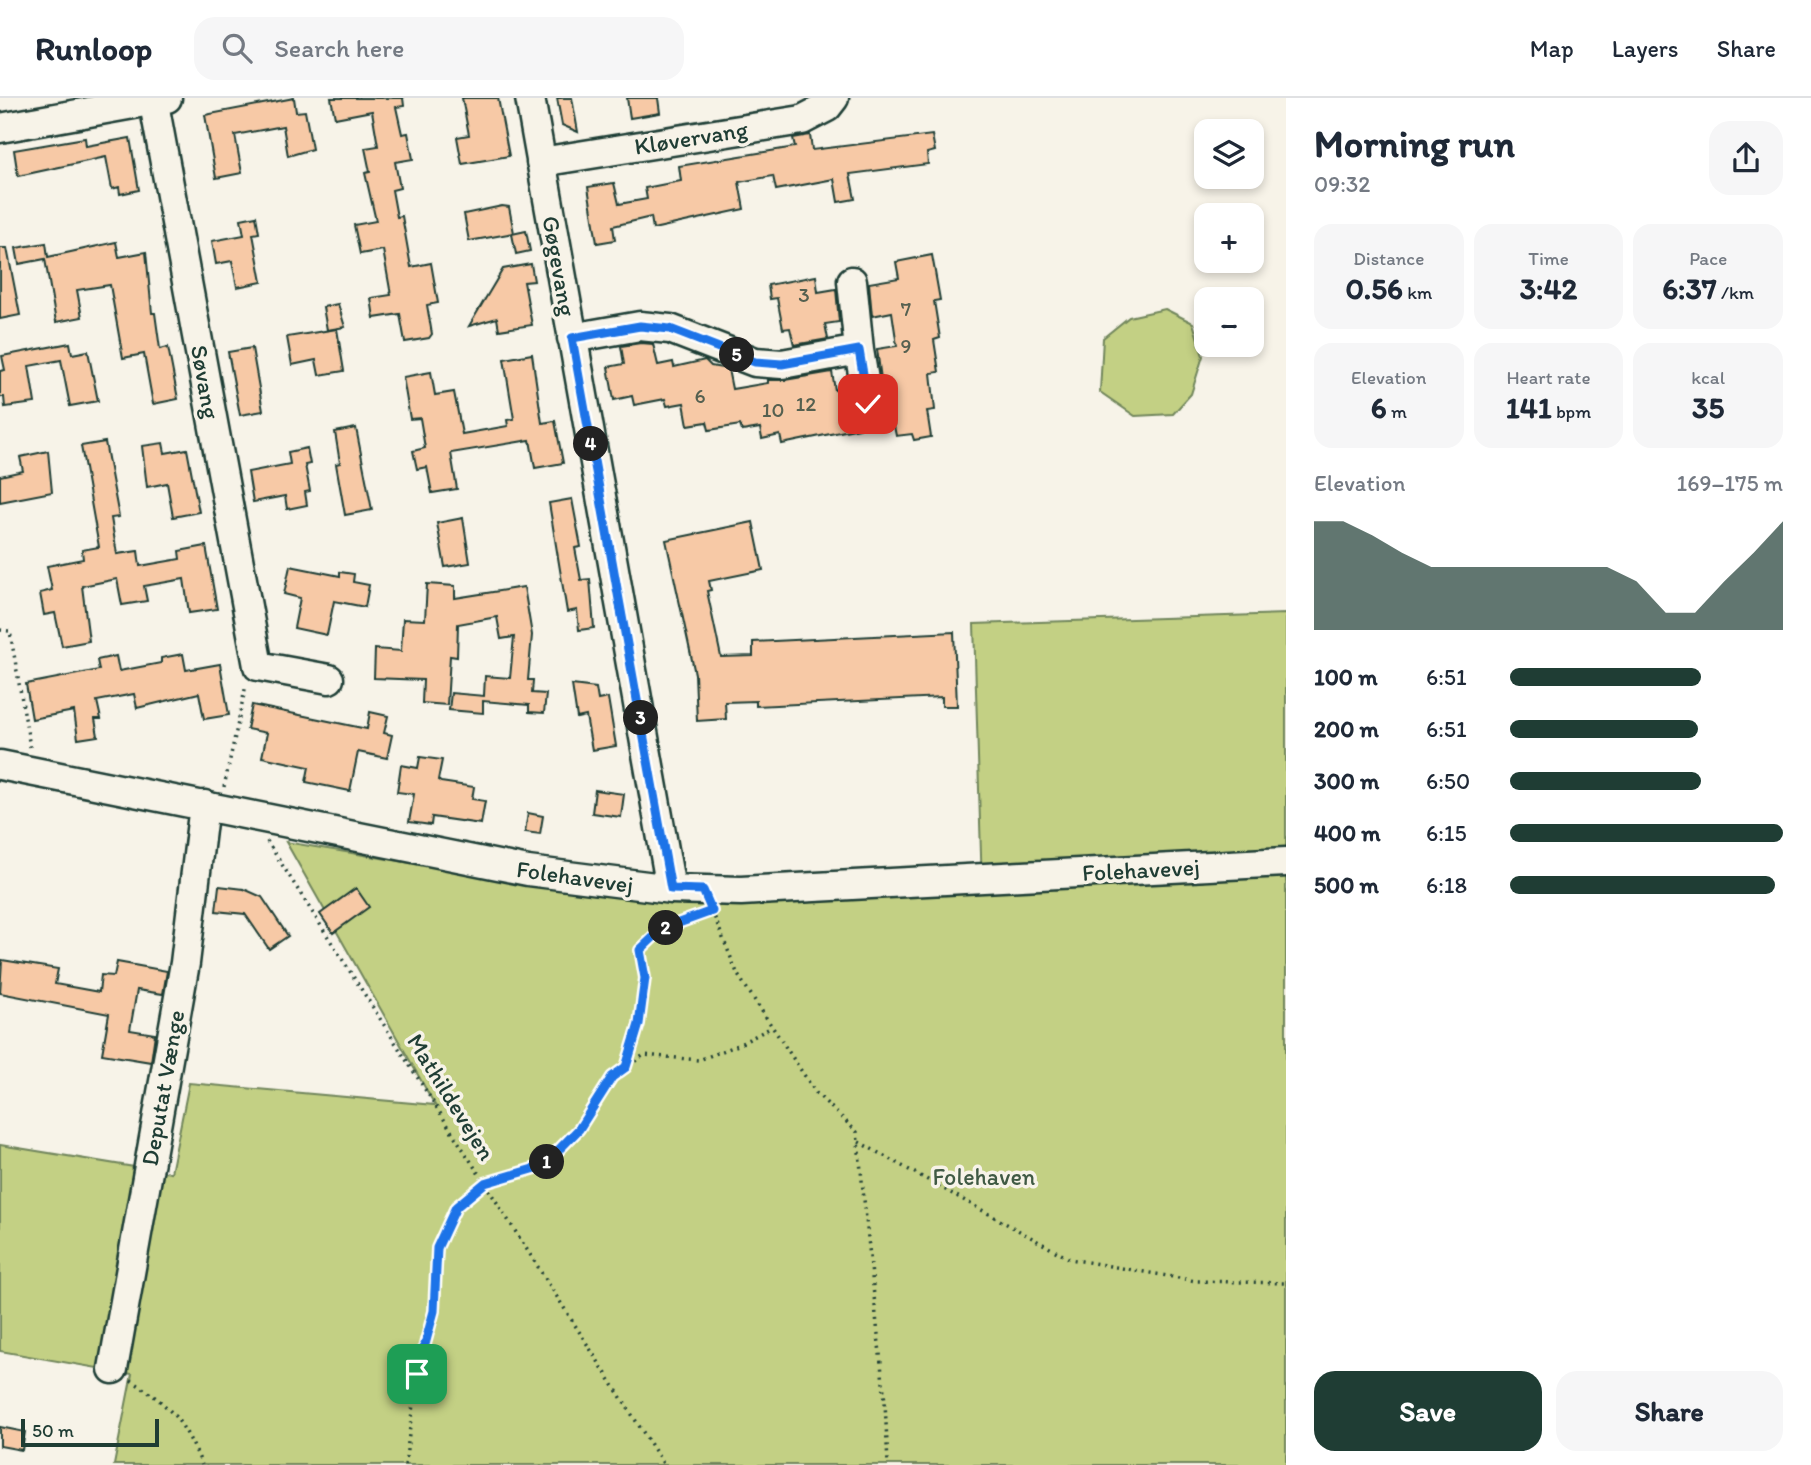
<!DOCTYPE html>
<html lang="en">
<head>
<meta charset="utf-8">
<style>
	body { margin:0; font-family:Itim,sans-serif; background:#f6f6f7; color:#1f2937; height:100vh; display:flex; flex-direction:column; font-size:26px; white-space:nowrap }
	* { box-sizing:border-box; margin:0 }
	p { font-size:23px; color:#747a83 }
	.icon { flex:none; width:38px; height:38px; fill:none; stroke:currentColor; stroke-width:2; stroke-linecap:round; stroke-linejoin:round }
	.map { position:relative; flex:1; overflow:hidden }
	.sheet { display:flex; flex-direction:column; background:#fff; width:525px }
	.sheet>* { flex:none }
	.fabs { position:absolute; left:1194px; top:21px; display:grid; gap:14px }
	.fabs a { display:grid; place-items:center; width:70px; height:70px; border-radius:14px; background:#fff; box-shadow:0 4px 10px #0003; font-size:35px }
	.scale { position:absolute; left:21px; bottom:18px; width:138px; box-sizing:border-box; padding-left:7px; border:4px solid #1f3d34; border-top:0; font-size:19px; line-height:24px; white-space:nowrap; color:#1f3d34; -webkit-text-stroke:5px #f7f3e8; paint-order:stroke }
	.pin { position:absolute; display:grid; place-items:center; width:60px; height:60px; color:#fff; margin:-30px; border-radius:14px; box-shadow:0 4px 10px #0006 }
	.km { position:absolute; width:35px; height:35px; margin:-18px; border-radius:50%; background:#222; color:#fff; font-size:19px; line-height:35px; text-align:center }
	.round { display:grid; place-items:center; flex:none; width:74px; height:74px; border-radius:21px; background:#f6f6f7 }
	.overview { display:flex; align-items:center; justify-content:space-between; height:119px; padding:0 28px }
	h1 { font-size:38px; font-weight:800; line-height:52px }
	.figures { display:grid; grid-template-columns:repeat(3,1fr); gap:10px; height:119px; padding:7px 28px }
	.figures div { display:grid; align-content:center; border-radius:18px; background:#f6f6f7; text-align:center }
	.figures b { font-size:30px; font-weight:800 }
	.figures small { font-size:19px; font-weight:400 }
	.figures p { font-size:19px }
	.chart { height:196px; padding:14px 28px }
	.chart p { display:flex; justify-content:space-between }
	.chart svg { width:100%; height:126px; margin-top:7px; fill:#1f3d34; opacity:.7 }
	.cta { display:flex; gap:14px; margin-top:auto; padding:14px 28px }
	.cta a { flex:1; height:80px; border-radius:21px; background:#1f3d34; color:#fff; font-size:28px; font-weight:800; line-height:80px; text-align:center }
	.cta a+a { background:#f6f6f7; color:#1f2937 }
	ul { padding:0 28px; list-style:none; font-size:23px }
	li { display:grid; grid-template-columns:112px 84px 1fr; align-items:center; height:52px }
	li i { height:18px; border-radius:9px; background:#1f3d34 }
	header { display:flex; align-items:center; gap:42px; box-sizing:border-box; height:98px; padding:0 35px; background:#fff; border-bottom:2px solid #e0e1e3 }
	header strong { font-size:33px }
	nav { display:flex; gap:38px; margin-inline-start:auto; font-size:24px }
	.search { width:490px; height:63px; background:#f6f6f7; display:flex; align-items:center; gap:18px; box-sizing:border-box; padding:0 24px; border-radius:21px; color:#747a83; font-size:26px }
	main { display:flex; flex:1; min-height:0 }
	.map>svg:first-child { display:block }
</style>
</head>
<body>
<header>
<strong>Runloop</strong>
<div class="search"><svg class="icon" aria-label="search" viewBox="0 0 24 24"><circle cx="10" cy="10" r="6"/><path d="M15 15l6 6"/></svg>Search here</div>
<nav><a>Map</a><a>Layers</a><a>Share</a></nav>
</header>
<main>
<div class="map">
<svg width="1286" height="1367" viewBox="0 0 1286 1367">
	<rect width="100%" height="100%" fill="#f7f3e8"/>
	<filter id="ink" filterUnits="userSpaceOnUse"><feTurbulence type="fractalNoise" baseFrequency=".0143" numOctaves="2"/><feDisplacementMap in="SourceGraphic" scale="14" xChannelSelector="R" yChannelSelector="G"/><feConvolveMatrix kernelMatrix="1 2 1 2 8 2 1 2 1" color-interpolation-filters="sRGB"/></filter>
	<g filter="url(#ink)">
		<!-- green -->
		<path fill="#c3d084" stroke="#71865c" stroke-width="2" d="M1165,211L1193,225L1203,258L1191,296L1173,316L1135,318L1100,294L1103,240L1129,219Z
			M1286,516V1367H114L132,1276L0,1253V1047L171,1075L189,985L435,1007L286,744L601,797L730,804L982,790L974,526Z"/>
		<!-- building -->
		<path fill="#f7c9a6" stroke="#1f3d34" stroke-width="2" d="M294,0L296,14L305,13L312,51L288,58L283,28L235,37L242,75L216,80L205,17Z
			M331,0H403L404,8L396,9L402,36L408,35L413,61L395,64L400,90L392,92L397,119L402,118L411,169L431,165L438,205L427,207L432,236L429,240L405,244L400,216L374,220L371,200L391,197L383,152L360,156L354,127L376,123L365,75L370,74L365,50L378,48L372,13L335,20Z
			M462,0H498L509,58L462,66L457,39L469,37Z
			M557,0H572L578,34L562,27Z
			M627,0H658L660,15L630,20Z
			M810,37L812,52L932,37L935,53L927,55L928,66L850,76L855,101L838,104L834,81L776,92L773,78L739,84L744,111L653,131L651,119L613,128L615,142L597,145L588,89L614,85L619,106L647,101L645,90L681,83L679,68L795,49L793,40Z
			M85,40L86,48L130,40L139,92L120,96L119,89L112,91L106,59L18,78L14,52Z
			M502,108L509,109L514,135L469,143L464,116Z
			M256,118L259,135L253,136L262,184L237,189L232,163L216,166L212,143L244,137L241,121Z
			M526,133L530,153L516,156L512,136Z
			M116,144L119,159L146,154L152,215H155L160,251L168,249L178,301L153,306L144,256L123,260L110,187L77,192L82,219L56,224L45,161L19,166L16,150L46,145L48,159Z
			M0,150H7L20,217L0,221Z
			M932,157L940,202L934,203L940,240L934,242L939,274L931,275L935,312L927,313L931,339L914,342L912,336L896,338L893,323L782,346L780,337L762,341L760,330L742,333L740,327L709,332L707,324L688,327L684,305L667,308L665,301L634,307L632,298L614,302L608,269L624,266L621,248L641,245L653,246L658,267L673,264L674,269L705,262L711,268L728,271L732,291L768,285V282H785L832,274L835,292L848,290L856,317L863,322L878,319L884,304L877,251L897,248L892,214L872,218L869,185L899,180L896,164Z
			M531,166L534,183L524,184L532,227L499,232L497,220L469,228L503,171Z
			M816,178L818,194L836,191L839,224L825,226L828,241L794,247L790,230L783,231L777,200L770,201L768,187Z
			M338,206L345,229L327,232L323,209Z
			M337,231L344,273L319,277L316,262L292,267L287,239Z
			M70,245L72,256L88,253L98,303L70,308L61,262L29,268L35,305L5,309L4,299H0V273L5,272L2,258Z
			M252,250L263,313L240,317L228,254Z
			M532,256L542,325L555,323L563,365L535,370L530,342L451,355L457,391L432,395L427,369L417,371L413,353L425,350L420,320L410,321L403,279L431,274L435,297L454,294L462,336L508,328L507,322L514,321L504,261Z
			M356,330L372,412L345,417L336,366L340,365L335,334Z
			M105,344L119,419L111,420L117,456L138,453L140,468L180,461L179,453L206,448L217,511L189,515L184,481L144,488L147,503L122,507L117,481L82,488L89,543L62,548L55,515L44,517L40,495L52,492L47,468L83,461L82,452L99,449L81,348Z
			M163,345L165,355L187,351L199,414L173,419L167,385L147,389L142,348Z
			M307,350L310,366L305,367L310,393L305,394L307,407L287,411L285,398L253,404L248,374L290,366L288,354Z
			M48,353L52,394L0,404V378L23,373L20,359Z
			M572,401L581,449L575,450L581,482L590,481L594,530L579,532L577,512L567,514L549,405Z
			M463,420L470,465L445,469L437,425Z
			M753,424L763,472L709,483L711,492L707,493L721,559L753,558V544L954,534L957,608H942V599L756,608V603L725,604L726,621L697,623L695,576L666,442Z
			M290,468L340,478V474L354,476L353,484L369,487L365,509L334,503L327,537L294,530L300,500L284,496Z
			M427,486L455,488V500L524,489L532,537L528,582H533L532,595L546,596L544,615L529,614V607L483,603V615L449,612L451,595L484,598L485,578L510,580L514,539L501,541L497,519L458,526L457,559L450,558L447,607L422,605L423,582L374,580L375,551L401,553L403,521L425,522Z
			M183,556L186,572L220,566L229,617L204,621L199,595L137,610L134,596L97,603L101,621H95L98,638L78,641L74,613L32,621L26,586L99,572L97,562L116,558L119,573L161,565V560Z
			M572,587L596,590L598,602L608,600L616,648L592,652L586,618L577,620Z
			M252,607L367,631L370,614L388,618L384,635L392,637L387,660L358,654L350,693L306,684L309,669L262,659L267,635L247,631Z
			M420,659L442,662L438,682L441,684L474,689L472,701L485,703L481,726L432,719L431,727L409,724L414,696L397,694L401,667L418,670Z
			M595,692L624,696L621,719L592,715Z
			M528,715L543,718L540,736L525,734Z
			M219,788L244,791L262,799L288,838L269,851L245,816L216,813Z
			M356,790L369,809L333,835L320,816Z
			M2,862L58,871L55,886L99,894L101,877L114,878L117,864L167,873L163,896L137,892L130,932L155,936L151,964L102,956L109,916L0,895Z
			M0,1329L25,1334L22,1352L0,1348Z"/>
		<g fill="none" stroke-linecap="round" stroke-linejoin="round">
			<defs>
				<path id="minor" d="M153,0L258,568L329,581
					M530,0L671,791
					M0,30L167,0
					M541,64L802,22L827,9L834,0
					M572,240L640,228L670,231L755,264L782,266L859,252L852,183
					M859,252L868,306
					M0,667L528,773L671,791L741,793L1286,764
					M113,1271L185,865L204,707"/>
			</defs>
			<!-- minor casing -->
			<use href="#minor" stroke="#1f3d34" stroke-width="33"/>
			<!-- path -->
			<path stroke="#1f3d34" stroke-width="3.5" stroke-dasharray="2 5" stroke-linecap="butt" d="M0,532L10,533L30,649
				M224,689L246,587
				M267,743L664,1367
				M712,813L738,877L816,995L857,1034L885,1304L888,1367
				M627,967C638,927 648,894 640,852L662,831L703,816
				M859,1044L1070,1161L1196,1183L1286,1185
				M131,1282C172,1309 183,1323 202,1367
				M405,1367L417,1276L434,1213L437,1150L456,1109L485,1085L543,1067L579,1031L612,979L644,957L699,962L738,947L772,929"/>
			<!-- minor -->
			<use href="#minor" stroke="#f7f3e8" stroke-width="28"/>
		</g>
	</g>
	<g fill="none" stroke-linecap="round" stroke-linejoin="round" filter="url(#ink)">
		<defs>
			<path id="route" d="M417,1276L434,1213L437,1150L456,1109L485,1085L543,1068L579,1031L612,979L626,969L639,926L645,880L640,852L662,831L712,813L703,792L671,791L572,240L640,228L670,231L755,264L782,266L859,252L868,306"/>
		</defs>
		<!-- route casing -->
		<use href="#route" stroke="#fff" stroke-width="14"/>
		<!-- route -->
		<use href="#route" stroke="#1a73e8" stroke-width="9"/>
	</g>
	<g text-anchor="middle" stroke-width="7" stroke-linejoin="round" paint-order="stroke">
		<!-- number labels -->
		<g font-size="21" fill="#556050">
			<text x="804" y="204">3</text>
			<text x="906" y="218">7</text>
			<text x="906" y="255">9</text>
			<text x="700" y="305">6</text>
			<text x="806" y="313">12</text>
			<text x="773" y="319">10</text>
		</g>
		<!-- street labels -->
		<g font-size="24" fill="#1f3d34" stroke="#f7f3e8">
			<text transform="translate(691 40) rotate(-9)" y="8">Kløvervang</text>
			<text transform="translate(559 168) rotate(80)" y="8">Gøgevang</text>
			<text transform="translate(205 284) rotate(80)" y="8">Søvang</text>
			<text transform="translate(1141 772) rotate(-3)" y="8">Folehavevej</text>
			<text transform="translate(575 779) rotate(8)" y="8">Folehavevej</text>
			<text transform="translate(163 990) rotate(-80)" y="8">Deputat Vænge</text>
			<text transform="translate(451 999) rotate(58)" y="8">Mathildevejen</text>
		</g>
		<!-- park labels -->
		<g font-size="24" fill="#405a44" stroke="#f7f3e8">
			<text x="984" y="1087">Folehaven</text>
		</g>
	</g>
</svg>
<div class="fabs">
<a><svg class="icon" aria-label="layers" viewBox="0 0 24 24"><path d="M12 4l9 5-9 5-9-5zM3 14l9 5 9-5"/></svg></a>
<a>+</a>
<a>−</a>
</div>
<div class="scale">50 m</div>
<div class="pin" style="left:417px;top:1276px;background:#1e9e55"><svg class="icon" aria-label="arrive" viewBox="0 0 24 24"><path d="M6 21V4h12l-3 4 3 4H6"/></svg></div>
<div class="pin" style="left:868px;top:306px;background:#d93025"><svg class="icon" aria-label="check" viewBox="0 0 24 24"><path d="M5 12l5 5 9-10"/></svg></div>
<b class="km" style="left:547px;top:1064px">1</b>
<b class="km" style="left:666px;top:830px">2</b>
<b class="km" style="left:641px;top:620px">3</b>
<b class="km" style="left:591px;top:346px">4</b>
<b class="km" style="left:737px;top:257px">5</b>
</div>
<section class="sheet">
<div class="overview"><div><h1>Morning run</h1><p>09:32</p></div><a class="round"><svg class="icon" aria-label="share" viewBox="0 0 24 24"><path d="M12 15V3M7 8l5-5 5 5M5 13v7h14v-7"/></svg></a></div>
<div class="figures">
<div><p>Distance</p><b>0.56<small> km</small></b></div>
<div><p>Time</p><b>3:42</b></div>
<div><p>Pace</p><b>6:37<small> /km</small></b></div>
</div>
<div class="figures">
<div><p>Elevation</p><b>6<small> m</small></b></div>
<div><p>Heart rate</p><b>141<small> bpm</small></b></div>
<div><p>kcal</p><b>35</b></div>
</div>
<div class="chart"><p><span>Elevation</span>169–175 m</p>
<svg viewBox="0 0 160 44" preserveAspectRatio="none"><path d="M0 44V6L10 6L20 11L30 17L40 22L50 22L60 22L70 22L80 22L90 22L100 22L110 27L120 38L130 38L140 27L150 17L160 6V44z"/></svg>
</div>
<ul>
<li><b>100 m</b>6:51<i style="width:70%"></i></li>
<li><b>200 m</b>6:51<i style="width:69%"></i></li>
<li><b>300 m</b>6:50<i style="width:70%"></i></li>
<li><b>400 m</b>6:15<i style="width:100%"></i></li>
<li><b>500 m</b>6:18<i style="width:97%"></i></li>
</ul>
<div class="cta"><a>Save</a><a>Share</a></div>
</section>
</main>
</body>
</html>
